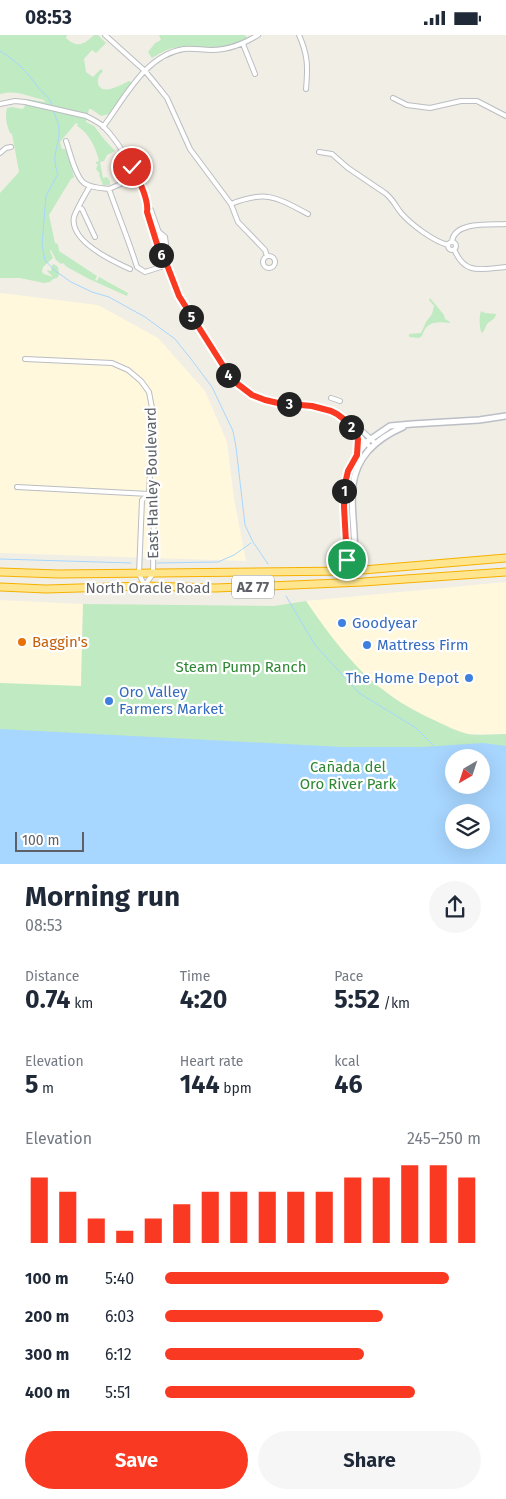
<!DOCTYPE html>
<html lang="en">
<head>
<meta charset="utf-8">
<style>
	body { margin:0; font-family:"Fira Sans",sans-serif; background:#f6f6f7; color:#1f2937; height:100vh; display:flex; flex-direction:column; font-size:19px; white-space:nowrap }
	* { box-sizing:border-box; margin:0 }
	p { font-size:16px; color:#747a83 }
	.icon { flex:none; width:28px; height:28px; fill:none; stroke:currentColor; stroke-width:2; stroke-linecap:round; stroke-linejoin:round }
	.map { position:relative; height:829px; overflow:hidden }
	.details { display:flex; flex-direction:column; background:#fff; flex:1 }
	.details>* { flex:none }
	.needle { width:32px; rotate:219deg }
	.fabs { position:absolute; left:445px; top:714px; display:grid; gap:10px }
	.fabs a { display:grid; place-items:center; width:45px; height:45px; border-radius:50%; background:#fff; box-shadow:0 5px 20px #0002; font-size:25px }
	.scale { position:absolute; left:15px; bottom:12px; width:69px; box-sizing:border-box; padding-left:5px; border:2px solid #5d6167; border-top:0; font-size:14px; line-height:18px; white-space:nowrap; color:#5d6167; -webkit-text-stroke:4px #fff; paint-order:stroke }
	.pin { position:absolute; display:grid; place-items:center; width:42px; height:42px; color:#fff; margin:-21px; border:2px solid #fff; border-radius:50%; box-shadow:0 1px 5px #0007 }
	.km { position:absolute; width:25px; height:25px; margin:-12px; border-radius:50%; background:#222; color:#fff; font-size:14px; line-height:25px; text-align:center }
	.round { display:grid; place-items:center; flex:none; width:52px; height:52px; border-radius:26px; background:#f6f6f7 }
	.overview { display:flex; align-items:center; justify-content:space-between; height:85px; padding:0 25px }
	h1 { font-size:28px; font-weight:700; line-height:38px }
	.figures { display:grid; grid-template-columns:repeat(3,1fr); gap:8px; height:85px; padding:5px 25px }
	.figures div { display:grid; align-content:center }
	.figures b { font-size:25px; font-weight:700 }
	.figures small { font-size:14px; font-weight:400 }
	.figures p { font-size:14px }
	.chart { height:140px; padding:10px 25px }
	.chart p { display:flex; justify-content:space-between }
	.chart svg { width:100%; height:90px; margin-top:5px; stroke:#fa3922; stroke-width:6 }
	.action { display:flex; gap:10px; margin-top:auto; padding:10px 25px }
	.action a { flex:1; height:58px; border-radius:30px; background:#fa3922; color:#fff; font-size:20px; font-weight:700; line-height:58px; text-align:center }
	.action a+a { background:#f6f6f7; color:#1f2937 }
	ul { padding:0 25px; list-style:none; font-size:16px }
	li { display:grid; grid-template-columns:80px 60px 1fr; align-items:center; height:38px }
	li i { height:12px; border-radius:6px; background:#fa3922 }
	.status { display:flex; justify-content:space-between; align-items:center; height:35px; padding:0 25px; background:#fff; direction:ltr }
	.status svg { height:14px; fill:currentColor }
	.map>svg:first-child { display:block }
</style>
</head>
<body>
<div class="status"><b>08:53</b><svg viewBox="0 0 49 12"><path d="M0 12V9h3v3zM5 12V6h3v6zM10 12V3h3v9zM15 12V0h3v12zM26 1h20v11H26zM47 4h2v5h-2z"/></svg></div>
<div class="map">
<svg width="506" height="829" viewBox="0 0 506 829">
	<rect width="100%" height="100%" fill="#f1efe5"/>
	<!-- commercial -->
	<path fill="#fff8dc" d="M0,258L98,270L158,303L205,356L227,407L234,464L246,526L0,518Z
		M506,547V699H466L431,684L400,667L371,646L357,632L331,602L306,566Z
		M0,565L83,569L81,652L0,648Z"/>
	<!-- green -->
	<path fill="#c0eac1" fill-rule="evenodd" d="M0,0H67L66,3C78,14 84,9 94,0H98L106,8L96,18L92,15L84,24L86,37L93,42L101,34L103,36C99,40 96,45 99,51C105,60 122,49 129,46L131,47L132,49L109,79L101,81L91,74H89L86,87L94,91L104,104L115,116L107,120L104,126L100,127L103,143L107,142L110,146V150H103L99,140L100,139L96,134L98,129H96V127L99,126C96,113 89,98 77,91L78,89L76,88L60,107L62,114H65L68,119L74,142L71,144L49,180L55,208L58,209L59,216L97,241L95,245L97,246L99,242L128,258L127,261L89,244L67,232L63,228L61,229L56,225L51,215L50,216L53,223L43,232L42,237L44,239L53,242L48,237L47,235L51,236L52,230L54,229L58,232L59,240L57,243L53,244L50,247L44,248L20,243H0V158L19,137L12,99L10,98C6,89 5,81 7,73L12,72L22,74L24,73L27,64L45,67L44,65C31,62 14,54 0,59Z
		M159,0H245L247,3C235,10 222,12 209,12C197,13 185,10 174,13C166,14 159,19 152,23L148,17L155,8L161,5Z
		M430,263L444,280L445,284L450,287V288C435,286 426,287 422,301L419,303L409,302V299L421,298L426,287L432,279L434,271L429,265Z
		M481,276L485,278L496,279C495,285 491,285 487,289C485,293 485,295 482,298C479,294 479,281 481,276Z
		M306,566C343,620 374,659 436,686C446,691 458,697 468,699C478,701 495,699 506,699V829H0V648L81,651L83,569L274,571ZM454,722H481V750H454ZM454,778H481V805H454Z"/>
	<!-- water -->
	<path fill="#a7d6ff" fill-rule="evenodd" d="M0,694L343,712H422L483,708L506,711V829H0ZM481,722V750H454V722ZM454,778H481V805H454Z"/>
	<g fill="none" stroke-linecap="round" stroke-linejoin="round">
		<!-- stream -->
		<path stroke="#a7d6ff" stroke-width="1" d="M0,16C18,27 26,36 38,52C44,60 49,60 52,71
			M53,75C55,81 59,88 59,94C60,112 50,119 58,139L46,161L42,210L45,225L54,235L71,247L92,257L109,262L145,282L175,304L191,324L212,352L233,396L236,412L245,490L253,507L268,529
			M0,524L131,528
			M157,528L218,527L234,520L251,508
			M286,561L315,610L359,658L416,693L434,711"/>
		<defs>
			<path id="street" d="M105,0L145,36L155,48L167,63L190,114L231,169L238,187L265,215L267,221
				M299,0C308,20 308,32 306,54
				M243,9L255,39
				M393,63L407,70L430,73L461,66H477L506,81
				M0,69L15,66L25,67L86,81C92,84 98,87 103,91C118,106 151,156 147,177L163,228L167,230L179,261L229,340L235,347L252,360L265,365L324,374L337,379L349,388
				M103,92C125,63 145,20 184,14C193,13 202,15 211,15C229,15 243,9 258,0
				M66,106C70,117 75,141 84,148C91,153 101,153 109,154C118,180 129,206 137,232L145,237L167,230
				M319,117L332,119L348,133L385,158C393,164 396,172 402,179C412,190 433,206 448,210
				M0,118L6,113L11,112
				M90,151C85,160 77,173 74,182C69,206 112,226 130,234
				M109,154L137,142
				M231,169C266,155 276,162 308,179
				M79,173L82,174L95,202
				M147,173L151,175L169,226L167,230
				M158,196L165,202L166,209L164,212
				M452,206C455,186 490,190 506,189
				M448 211a4 4 0 1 1 8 0a4 4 0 1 1-8 0Z
				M454,214C465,241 481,234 506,232
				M263 227a6 6 0 1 1 12 0a6 6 0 1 1-12 0Z
				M25,324L112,328L128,335L141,346L149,357L153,378L149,459L154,465L153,539L145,550
				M331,363L340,366
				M356,399L358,404L357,419
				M371,413L352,393L349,388L356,390L375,408
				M17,452L149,459
				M145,551L139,539L142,465L149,459"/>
			<path id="secondary" d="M351,535C363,495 337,452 368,416C378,405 389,398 403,392
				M352,547L351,536L346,523L344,473V453L348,436L357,419L368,406L390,391L412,389L479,385L506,381"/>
			<path id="highway" d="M0,537L58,539L351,536L506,523
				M0,552L46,554L145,551L215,553L269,551L363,547L506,537"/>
		</defs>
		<!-- street casing -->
		<use href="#street" stroke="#babdc2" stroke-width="6"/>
		<!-- secondary casing -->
		<use href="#secondary" stroke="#bbbec5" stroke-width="8"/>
		<!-- highway casing -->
		<use href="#highway" stroke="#f6b000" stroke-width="9"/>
		<!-- street -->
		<use href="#street" stroke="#fff" stroke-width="4"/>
		<!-- secondary -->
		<use href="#secondary" stroke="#fff" stroke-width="5"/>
		<!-- highway -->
		<use href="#highway" stroke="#ffe68e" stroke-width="7"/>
	</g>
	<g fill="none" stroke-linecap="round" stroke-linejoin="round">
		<defs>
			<path id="route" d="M132,132C138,143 149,165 147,177L163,228L167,230L179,261L229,340L235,347L252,360L265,365L278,368L312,371L331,376L337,379L349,388L356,397L358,404L357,420L348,436L344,453V472L347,525"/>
		</defs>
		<!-- route casing -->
		<use href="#route" stroke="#fff" stroke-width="10"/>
		<!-- route -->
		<use href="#route" stroke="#fa3922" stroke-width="6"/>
	</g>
	<!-- markers -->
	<g fill="#3f7fe0" stroke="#fff" stroke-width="2">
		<circle cx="342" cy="588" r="5"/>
		<circle cx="367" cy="610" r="5"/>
		<circle cx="469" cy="643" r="5"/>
		<circle cx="109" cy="666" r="5"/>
	</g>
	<circle fill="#e8710a" stroke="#fff" stroke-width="2" cx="22" cy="607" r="5"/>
	<g text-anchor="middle" stroke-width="4.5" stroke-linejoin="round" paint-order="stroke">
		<!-- shield labels -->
		<rect fill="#fff" stroke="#8e9095" stroke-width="1" x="232" y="540.5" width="42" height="23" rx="4"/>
		<g font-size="14" font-weight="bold" fill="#5d6167">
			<text x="253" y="557">AZ 77</text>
		</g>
		<!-- street labels -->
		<g font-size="15" fill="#5d6167" stroke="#fff">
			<text transform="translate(152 448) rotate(-91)" y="5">East Hanley Boulevard</text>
			<text x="148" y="558">North Oracle Road</text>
		</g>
		<!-- shop labels -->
		<g font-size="15" fill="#366cbe" stroke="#fff" text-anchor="start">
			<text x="352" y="593">Goodyear</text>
			<text x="377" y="615">Mattress Firm</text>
			<text x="459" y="648" text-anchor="end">The Home Depot</text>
			<text x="119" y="662">Oro Valley<tspan x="119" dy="17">Farmers Market</tspan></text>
		</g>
		<!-- food labels -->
		<g font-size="15" fill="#c56008" stroke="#fff" text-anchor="start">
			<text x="32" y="612">Baggin's</text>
		</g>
		<!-- park labels -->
		<g font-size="15" fill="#2d8733" stroke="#fff">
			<text x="241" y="637">Steam Pump Ranch</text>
			<text x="348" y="737">Cañada del<tspan x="348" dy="17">Oro River Park</tspan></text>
		</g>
	</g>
</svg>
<div class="fabs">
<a><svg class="needle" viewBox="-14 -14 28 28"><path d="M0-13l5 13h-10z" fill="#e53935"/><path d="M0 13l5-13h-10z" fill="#747a83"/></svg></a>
<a><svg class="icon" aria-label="layers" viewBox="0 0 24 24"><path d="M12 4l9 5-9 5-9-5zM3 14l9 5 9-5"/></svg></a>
</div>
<div class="scale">100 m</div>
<div class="pin" style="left:347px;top:525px;background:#1e9e55"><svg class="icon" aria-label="arrive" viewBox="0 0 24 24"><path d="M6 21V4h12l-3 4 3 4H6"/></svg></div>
<div class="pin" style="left:132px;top:132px;background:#d93025"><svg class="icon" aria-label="check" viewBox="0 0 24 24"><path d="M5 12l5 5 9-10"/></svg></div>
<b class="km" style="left:344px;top:456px">1</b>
<b class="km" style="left:351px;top:392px">2</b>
<b class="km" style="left:289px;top:369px">3</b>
<b class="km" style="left:228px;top:340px">4</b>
<b class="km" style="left:191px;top:282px">5</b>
<b class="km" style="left:161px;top:220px">6</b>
</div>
<section class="details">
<div class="overview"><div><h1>Morning run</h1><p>08:53</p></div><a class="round"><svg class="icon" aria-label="share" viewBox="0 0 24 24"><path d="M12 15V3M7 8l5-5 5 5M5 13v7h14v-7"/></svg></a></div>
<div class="figures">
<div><p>Distance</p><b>0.74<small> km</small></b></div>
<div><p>Time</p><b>4:20</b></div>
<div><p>Pace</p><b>5:52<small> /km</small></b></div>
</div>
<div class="figures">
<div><p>Elevation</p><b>5<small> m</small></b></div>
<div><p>Heart rate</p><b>144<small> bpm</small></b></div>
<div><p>kcal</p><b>46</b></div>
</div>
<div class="chart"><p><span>Elevation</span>245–250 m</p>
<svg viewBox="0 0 160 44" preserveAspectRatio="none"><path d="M5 44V12M15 44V19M25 44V32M35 44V38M45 44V32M55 44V25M65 44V19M75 44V19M85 44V19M95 44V19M105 44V19M115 44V12M125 44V12M135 44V6M145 44V6M155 44V12"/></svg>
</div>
<ul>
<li><b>100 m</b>5:40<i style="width:90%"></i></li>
<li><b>200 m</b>6:03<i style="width:69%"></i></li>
<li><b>300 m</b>6:12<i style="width:63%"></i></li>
<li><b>400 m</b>5:51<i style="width:79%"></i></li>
</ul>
<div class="action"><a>Save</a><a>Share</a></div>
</section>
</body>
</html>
